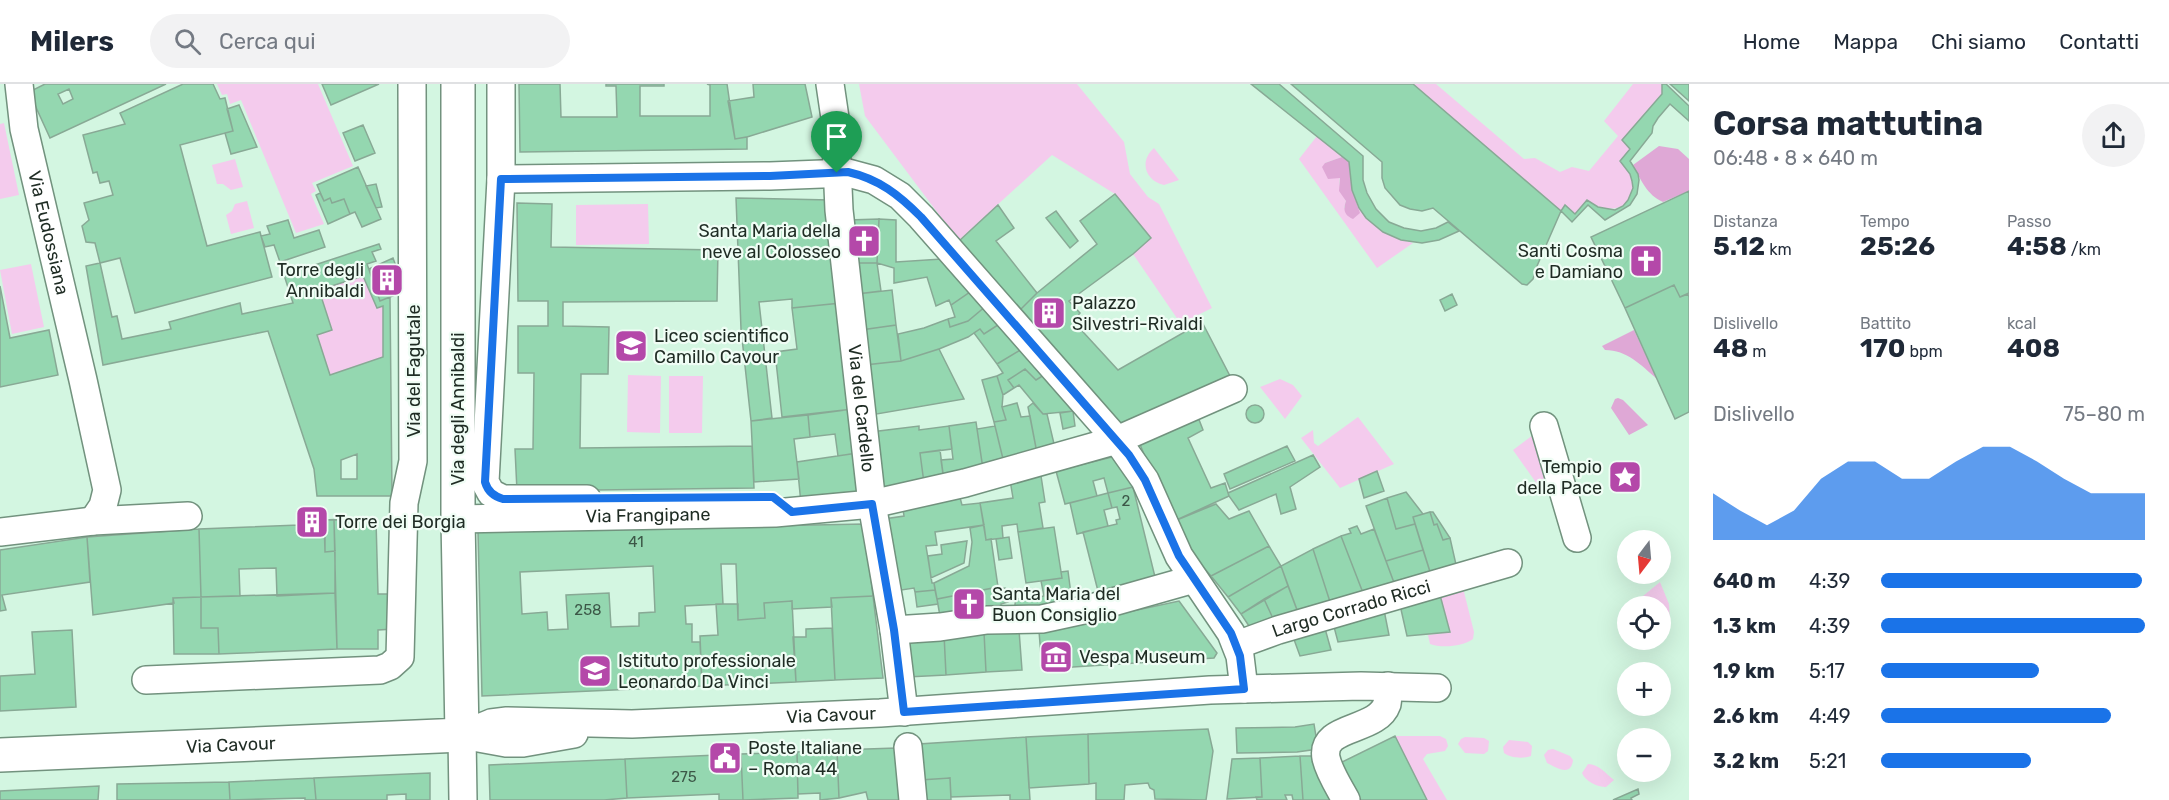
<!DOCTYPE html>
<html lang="it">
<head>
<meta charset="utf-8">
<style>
	body { margin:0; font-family:Rubik,sans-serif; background:#f2f2f3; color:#1f2937; height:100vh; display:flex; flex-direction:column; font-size:22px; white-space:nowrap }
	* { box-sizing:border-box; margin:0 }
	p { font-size:20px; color:#747a83 }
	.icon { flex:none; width:33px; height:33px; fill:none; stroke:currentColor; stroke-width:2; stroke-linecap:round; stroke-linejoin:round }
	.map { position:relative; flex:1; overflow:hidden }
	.panel { display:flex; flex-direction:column; background:#fff; width:480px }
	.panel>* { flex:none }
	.needle { width:39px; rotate:196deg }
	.fabs { position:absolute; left:1617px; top:446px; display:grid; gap:12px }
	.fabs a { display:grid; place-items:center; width:54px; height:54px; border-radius:50%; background:#fff; box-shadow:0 6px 24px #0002; font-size:30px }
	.pin { position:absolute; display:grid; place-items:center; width:51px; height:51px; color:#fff; margin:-62px -26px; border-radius:50% 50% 50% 0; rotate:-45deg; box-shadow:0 0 6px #0007 }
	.pin .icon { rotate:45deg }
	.round { display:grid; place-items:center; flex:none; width:63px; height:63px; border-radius:32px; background:#f2f2f3 }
	.summary { display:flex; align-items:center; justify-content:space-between; height:102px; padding:0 24px }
	h1 { font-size:33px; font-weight:700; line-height:45px }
	.stats { display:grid; grid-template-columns:repeat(3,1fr); gap:9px; height:102px; padding:6px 24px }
	.stats div { display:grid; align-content:center }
	.stats b { font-size:26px; font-weight:700 }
	.stats small { font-size:16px; font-weight:400 }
	.stats p { font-size:16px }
	.chart { height:168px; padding:12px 24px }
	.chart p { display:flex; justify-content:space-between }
	.chart svg { width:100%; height:108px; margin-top:6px; fill:#1a73e8; opacity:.7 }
	ul { padding:0 24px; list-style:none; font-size:20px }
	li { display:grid; grid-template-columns:96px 72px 1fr; align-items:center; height:45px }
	li i { height:15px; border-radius:8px; background:#1a73e8 }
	header { display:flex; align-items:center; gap:36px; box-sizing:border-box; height:84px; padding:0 30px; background:#fff; border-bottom:2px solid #e0e1e3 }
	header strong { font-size:28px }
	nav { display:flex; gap:33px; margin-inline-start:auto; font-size:21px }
	.search { width:420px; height:54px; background:#f2f2f3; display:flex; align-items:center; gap:15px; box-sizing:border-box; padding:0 21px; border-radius:33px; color:#747a83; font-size:22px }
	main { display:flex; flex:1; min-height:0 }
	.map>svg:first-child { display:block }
</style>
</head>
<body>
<header>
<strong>Milers</strong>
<div class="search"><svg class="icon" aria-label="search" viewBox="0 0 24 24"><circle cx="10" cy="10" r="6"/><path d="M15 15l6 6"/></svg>Cerca qui</div>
<nav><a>Home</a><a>Mappa</a><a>Chi siamo</a><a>Contatti</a></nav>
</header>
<main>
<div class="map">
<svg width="1689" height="716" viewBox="0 0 1689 716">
	<rect width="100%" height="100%" fill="#d3f6e1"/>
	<!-- green -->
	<path fill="#f4cbed" d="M217,0H318L353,82L312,99L316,107L311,110L324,140L296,149L241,16L230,20L227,10L222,11Z
		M859,0H1077L1124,58L1130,90L1148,113L1159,120L1212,224L1198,231L1202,238L1185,246L1133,170L1150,154L1115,110L1052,71L959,156L973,176L865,32Z
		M1413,0H1436L1524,75L1535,74L1560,88L1572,83L1589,87L1618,52L1604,37L1633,0H1662V10L1623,56L1630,65L1620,77C1624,82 1629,87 1631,93C1641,124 1609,133 1587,116L1575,130L1565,122L1561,127Z
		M4,39L19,111L0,115V40Z
		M1317,52L1342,73L1325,79L1340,93C1338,104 1342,108 1346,117L1344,124H1359C1374,143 1390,154 1413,159L1377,184L1299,75Z
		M1154,64L1179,96L1164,101C1145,97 1139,77 1154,64Z
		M235,75L243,103L231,106L223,100H217L212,81Z
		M247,117L254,144L231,150L226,131L232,127L235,120Z
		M648,120L649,160L576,161V121Z
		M31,180L44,243L12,250L0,186Z
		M363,192L377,224L383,222V273L330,291L317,251L319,206Z
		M628,291L661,292L660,349L627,348Z
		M669,292H703L702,349H669Z
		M1280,295L1293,301L1302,312L1285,335L1260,303Z
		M1358,333L1394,380L1340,404L1301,354L1313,346L1314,359L1318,362Z
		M1533,351L1548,395L1537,400L1513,366Z
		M1660,498L1669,520L1670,540L1664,544L1661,539L1660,522H1643L1637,517Z
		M1463,504L1474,548L1473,555C1462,563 1441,564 1430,560L1428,551L1450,548L1440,511Z
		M1395,652H1440L1446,655L1448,662L1445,667L1427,670L1423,675L1447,716H1427Z
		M1465,653L1484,654L1489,657L1488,667L1484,670L1465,669L1458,660L1461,655Z
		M1509,656L1528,658L1532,662L1531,672C1523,675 1510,674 1504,669L1503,663Z
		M1553,665L1570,672L1573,676C1571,693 1557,684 1547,679L1544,671L1548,666Z
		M1588,680C1599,680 1606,690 1614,696L1606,703C1597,703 1585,697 1582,689Z"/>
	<!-- forest -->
	<path fill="#dfa8d6" d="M1659,62L1678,65L1689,75V107L1663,118C1647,111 1641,96 1633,81Z
		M1342,73L1349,78L1352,106L1360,129L1353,135C1344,131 1343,126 1346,117L1339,107L1340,94L1328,95L1322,83L1325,79Z
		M1634,246L1657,295C1641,281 1627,266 1605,266L1602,262Z
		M1618,314L1623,316L1648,341L1629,351L1611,324L1615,315Z"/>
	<!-- building -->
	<path fill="#94d7b0" stroke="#88a995" stroke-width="1.5" fill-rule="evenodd" d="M45,0H166L50,54L29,8ZM69,5L73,15L63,20L58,10Z
		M183,0H213L220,15L225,14L233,47L180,61L207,162L260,148L272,193L135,229L120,174L100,179L95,159L86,158L82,142L89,136L84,119L113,111L109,97L100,99L97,88L93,89L83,51L125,40L120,29Z
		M322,0H379L331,21Z
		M519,0H560L561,33H617L616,2H606V0H664V2H640V32H710V1L707,0H727L735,55L747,53V65L520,68Z
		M753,0H805L812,33L747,53L735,55L728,17L754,13Z
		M1251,0H1279L1363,72V96L1367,109L1376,125L1389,138L1404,144L1421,147L1436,144L1448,138L1459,147L1439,156L1422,159L1401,156L1383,148L1366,134L1359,124L1352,106L1349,78Z
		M1291,0H1413L1561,127L1537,182L1533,195L1527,201L1522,200L1433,124L1422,127L1410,125L1400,121L1385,104L1382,94V78Z
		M1662,0H1666L1689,22V37L1670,20L1658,34L1653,42L1652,49L1630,77L1638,90L1639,96L1637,110L1630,121L1605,136L1588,121L1572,138L1561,127L1565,121L1575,130L1587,116L1598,123L1615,126L1623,122L1628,116L1633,104L1632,97L1630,90L1620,77L1630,65L1622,56L1662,10Z
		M1670,0H1689V17Z
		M239,21L257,63L231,70L225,49L233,47L227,25Z
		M363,41L375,69L355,77L343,49Z
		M358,83L381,135L362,143L355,128L350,130L344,115L332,119L330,114L324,117L317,101Z
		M376,100L382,123L376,124L366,102Z
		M1689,107V209L1680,213L1674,201L1625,224L1591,153Z
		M320,109L324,117L330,114L332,119L344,115L350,130L328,140L316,111Z
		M1115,110L1151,154L1133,170L1069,217L1080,229L1073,237L1118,286L1202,238L1231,294L1120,347L1018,228L1037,209L1097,160L1080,137Z
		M736,114L830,116L841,219L792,224V215L759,218L772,334L751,337L741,245Z
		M517,119L552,120L551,163L718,166L717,217L563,218V242L609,243L608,290H581L580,364L752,362L754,404L517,407L515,365H533L534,289H518V242H548V217H518Z
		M998,121L1014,144L996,157L1037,209L1018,228L959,157Z
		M1056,127L1078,157L1070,164L1046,134Z
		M879,135L896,136V178L942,175L973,206L951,221L949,216L936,222L927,193L894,199V184L877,179Z
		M879,135L877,179H851L848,136Z
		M288,136L294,154L319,146L325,163L280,178L274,161L265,163L261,152L270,150L267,142Z
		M379,160L381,165L372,168L376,177L367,180L380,217L390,213L392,412H317L314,385L268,247L103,281L86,182L100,179L112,233L117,232L122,255L171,245L169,238L240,219L242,230L293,219L284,191ZM363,192L377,224L383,222V273L330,291L317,251L332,246L319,206ZM357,370V395H341V376Z
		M393,174L405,207L380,217L369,185Z
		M851,179H877L881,207L857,210Z
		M1674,201L1680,213L1688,210L1689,213V328L1675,335L1625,224Z
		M0,202L10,254L49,246L58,291L0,303Z
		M892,206L896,241L861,246L857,210Z
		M973,206L986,222L968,237L950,243L948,235L955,233L951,221Z
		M1452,210L1457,221L1445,227L1440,216Z
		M841,219L853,325L782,333L775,268L797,265L792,224Z
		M986,222L1001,239L984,250L980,245L968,253L939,265L901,277L898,250L924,244L948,235L950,243L968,237Z
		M1001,239L1022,265L997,280L974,249L980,245L984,250Z
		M896,241L901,277L865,281L861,246Z
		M939,265L964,315L871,331L865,281L901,277Z
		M1022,265L1044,291L1036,296L1025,285L1008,296L1014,304L1003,311L997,292L1003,289L997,280Z
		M1025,285L1036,296L1044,291L1074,327L1043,330L1019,301L1014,304L1008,296Z
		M997,292L1003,311L1002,323L1006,336L994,338L982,296Z
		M1017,319L1021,333L1030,332L1037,369L1004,379L994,338L1006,336L1002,323Z
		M1033,319L1043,330H1047L1055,364L1037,369L1028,323Z
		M1246 330a9 9 0 1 1 18 0a9 9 0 1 1-18 0Z
		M853,325L857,369L838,372L835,350L810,353L808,331Z
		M1073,327L1075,342L1063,345L1060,329Z
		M808,331L810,353L794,355L799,395L754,398L751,337Z
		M1198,333L1203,346L1188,354L1211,404L1225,399L1229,412L1172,438L1139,358Z
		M976,338L983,385L944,397L941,376L953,375L949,342Z
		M919,342V346L949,342L952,365L920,369L924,399L879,405L871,348Z
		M995,342L1004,379L983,385L977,345Z
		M1287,362L1295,377L1230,405L1224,390Z
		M940,366L944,397L924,399L920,369Z
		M857,369L860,412L801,420L797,378Z
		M1124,370L1133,403L1108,409L1104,394L1093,397L1097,412L1065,420L1056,387Z
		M1313,371L1320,383L1290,403L1296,425L1281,430L1276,410L1239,426L1229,412L1228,409Z
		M1377,387L1384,407L1364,414L1359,395Z
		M1041,392L1045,418L1039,419L1043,444L1018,448L1017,440L1002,442L1003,454L986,456L980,419L1013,414L1010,396Z
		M1133,403L1156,497L1099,511L1083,448L1117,440L1116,436L1120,435L1117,423L1112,424L1108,409Z
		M1406,408L1423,430L1413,433L1415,440L1396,445L1387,414Z
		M1108,409L1112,424L1104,426L1108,442L1077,450L1070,419Z
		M959,410L962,421L980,419L984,441L935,448L937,461L926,462L932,499H934L935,506L915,508L914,504L895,507L884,435L904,432L902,418Z
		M1387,414L1396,445L1415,440L1423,466L1386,477L1366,422Z
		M1216,420L1229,435L1249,427L1269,462L1211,492L1196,475L1172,438Z
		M324,428L325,452L300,453L299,429Z
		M1430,428L1434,441L1437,440L1443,456L1450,454L1457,485L1432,494L1413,433Z
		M1430,428H1433L1450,454L1443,456L1437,440L1434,441Z
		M348,435L334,436L335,467L325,468L324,436Z
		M334,436H376L378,510H393L394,545L378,546V565H337Z
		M864,440L873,512L831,514L832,523L792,525V517L764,519L765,534L738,536L736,480H721L723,520L685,522L686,540H692V558H700L702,602L482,612L478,448ZM653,482L655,528L639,529V542L611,543L609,509L566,511L568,545L548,546L547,528L522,530L520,488Z
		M299,441L300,453L325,452V468L335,467V509L277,512L276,484L239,485L240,512L201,513L199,445Z
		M984,441L986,456L991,455L998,503L937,515L934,499L969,482L972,458L970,444Z
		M1357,442L1361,450L1374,445L1396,504L1365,514L1341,452L1351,449L1349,445Z
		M1054,443L1062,494L1026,499L1018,448Z
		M199,445L201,513L173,514L174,519L93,531L87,453Z
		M1341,452L1365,514L1332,524L1313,465Z
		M87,453L90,498L2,511L6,526L0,527V466Z
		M1009,453L1012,474L999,476L996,455Z
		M967,457L964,479L931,494L928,472L942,470L941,461Z
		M1269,462L1281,482L1228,513L1211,492Z
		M1313,465L1332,524L1300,534L1281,482Z
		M1423,466L1432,494L1396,504L1386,477Z
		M1281,482L1288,502L1241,530L1228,513Z
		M1068,487L1072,518L1014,527L1016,514L1023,516L1044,512L1041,497L1062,494L1061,488Z
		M1288,502L1300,534L1276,541L1264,515Z
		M998,503V505L1005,504L1008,518L1001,520L1002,526L941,538L937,515Z
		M935,506L938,520L917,523L915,508Z
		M335,509L337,565L219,570L218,544H201V513Z
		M1440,511L1450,548L1407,552L1400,521Z
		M873,512L883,594L835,596L831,514Z
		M201,513V544H218L219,570H174L173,514Z
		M1264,515L1276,541L1253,548L1241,530Z
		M792,517L796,598L702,602L700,552L718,551L716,520H738V536L765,534L764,519Z
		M1179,517L1217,569L1214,574L1042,585L1039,547Z
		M1384,526L1389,551L1338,558L1333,539Z
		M1324,541L1331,566L1300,572L1292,550Z
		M832,544L835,596L796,598L793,553H806V545Z
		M72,546L76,623L0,627V592L35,590L32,548Z
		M1019,546L1022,586L986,588L984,548Z
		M984,548L986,588L946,591L944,550Z
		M944,550L946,591L907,593L905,553Z
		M1314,640L1318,665L1297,668L1237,669L1236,644L1295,643Z
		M1208,645L1213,667L1206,716L1155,715L1154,706L1150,704L1148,699L1125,701L1124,716H1096V699L1089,700L1088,650Z
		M1088,650L1089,700L1029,704L1026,653Z
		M1395,652L1427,716H1361L1340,679Z
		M1026,653L1030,716H1010V711L951,713L950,694L920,696L919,660Z
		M896,664L903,716H868L866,708L839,714L837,666Z
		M837,666L839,714L820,716V709L798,710L797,668Z
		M797,668L798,714L743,716L741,670Z
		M741,670L743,716H719V710L627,714L625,675Z
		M1300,672L1303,716H1293L1292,711H1285L1287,716H1257L1256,713H1262L1260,674Z
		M1300,672H1317L1338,716H1303Z
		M1260,674L1262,713L1227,715L1232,675Z
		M625,675L627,714L604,716H490L489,681Z
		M430,689V716H406V710L387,711V716H316L314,694Z
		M314,694L316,716H305V714L230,716L229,698Z
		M950,694L951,716H922L920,696Z
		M229,698L230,716H117V700Z
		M99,702L98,716H0V707Z
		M1638,705L1639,710L1631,714L1632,716H1613Z"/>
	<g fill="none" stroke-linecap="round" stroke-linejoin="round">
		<defs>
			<g id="street">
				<path id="s1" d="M19,0L24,45L83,296L107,406L103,422L93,437"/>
				<path d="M501,0V95L485,398L491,409L503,415H587"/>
				<path id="s2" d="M830,0L835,34L839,126L872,420L894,546L904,628"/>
				<path d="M501,95L770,92L848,89L874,96L900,112L921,133L1117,356L1145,396L1179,472L1231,549L1240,572L1244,605"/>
				<path d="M1544,342L1577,454"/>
				<path id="s3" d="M458,435L775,429L872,420L965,399L1117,356L1233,305"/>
				<path d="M0,448L93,437L188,432"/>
				<path d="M894,546L940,543L987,536L1042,535L1088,525L1194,495"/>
				<path id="s4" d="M1237,561L1278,546L1508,479"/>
				<path d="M146,596L380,586L390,582L400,573L404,419L413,377L412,0"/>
				<path id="s5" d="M462,651L491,639L507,637L632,640L880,629L1210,606L1361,602L1437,604"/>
				<path d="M462,651L506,659H523L574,650"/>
				<path d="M462,651L463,716"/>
				<path d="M908,663L913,716"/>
				<path d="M1346,716C1339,703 1329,688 1326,674C1320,640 1377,649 1387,620C1388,615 1388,608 1388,602"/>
			</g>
			<g id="secondary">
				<path id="s6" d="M0,671L462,651L458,435V0"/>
			</g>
		</defs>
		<!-- street casing -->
		<use href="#street" stroke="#72927e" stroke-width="30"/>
		<!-- secondary casing -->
		<use href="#secondary" stroke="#72927e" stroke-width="36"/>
		<!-- street -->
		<use href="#street" stroke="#fff" stroke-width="27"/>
		<!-- secondary -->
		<use href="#secondary" stroke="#fff" stroke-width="33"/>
	</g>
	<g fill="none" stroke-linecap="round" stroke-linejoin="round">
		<defs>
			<path id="route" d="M848,88C879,95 899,111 921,133L1129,371L1145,396L1179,472L1231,549L1240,572L1244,605L904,628L894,546L872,420L792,428L773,413L503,415C494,412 488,408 485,398L501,95L770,92Z"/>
		</defs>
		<!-- route casing -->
		<use href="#route" stroke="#fff" stroke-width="12"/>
		<!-- route -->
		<use href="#route" stroke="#1a73e8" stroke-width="8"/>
	</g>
	<!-- icons -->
	<defs>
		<symbol id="church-square" viewBox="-11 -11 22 22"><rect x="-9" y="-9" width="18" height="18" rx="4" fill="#b448a9" stroke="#f0fdf5"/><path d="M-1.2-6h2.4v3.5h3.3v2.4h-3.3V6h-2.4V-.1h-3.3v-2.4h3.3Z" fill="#fff"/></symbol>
		<symbol id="building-square" viewBox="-11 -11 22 22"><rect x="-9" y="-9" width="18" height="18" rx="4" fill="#b448a9" stroke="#f0fdf5"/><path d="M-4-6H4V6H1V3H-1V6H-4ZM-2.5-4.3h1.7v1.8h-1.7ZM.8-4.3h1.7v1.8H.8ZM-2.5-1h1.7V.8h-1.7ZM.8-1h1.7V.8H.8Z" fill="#fff"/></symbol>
		<symbol id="school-square" viewBox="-11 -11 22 22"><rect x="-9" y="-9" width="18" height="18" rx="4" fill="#b448a9" stroke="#f0fdf5"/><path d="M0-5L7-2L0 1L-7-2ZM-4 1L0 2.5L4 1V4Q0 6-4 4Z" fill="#fff"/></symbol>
		<symbol id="sight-square" viewBox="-11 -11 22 22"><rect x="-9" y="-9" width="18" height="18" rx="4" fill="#b448a9" stroke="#f0fdf5"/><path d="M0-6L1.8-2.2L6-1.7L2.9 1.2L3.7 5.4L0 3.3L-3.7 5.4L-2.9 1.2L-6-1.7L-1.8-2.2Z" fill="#fff"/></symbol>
		<symbol id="museum-square" viewBox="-11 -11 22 22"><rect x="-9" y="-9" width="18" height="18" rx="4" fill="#b448a9" stroke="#f0fdf5"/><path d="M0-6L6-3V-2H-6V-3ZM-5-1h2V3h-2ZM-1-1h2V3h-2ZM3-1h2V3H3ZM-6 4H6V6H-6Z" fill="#fff"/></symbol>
		<symbol id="civic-square" viewBox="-11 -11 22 22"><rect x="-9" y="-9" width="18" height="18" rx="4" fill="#b448a9" stroke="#f0fdf5"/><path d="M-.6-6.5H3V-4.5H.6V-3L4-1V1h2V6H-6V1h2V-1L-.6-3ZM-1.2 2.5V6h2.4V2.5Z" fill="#fff"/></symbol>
	</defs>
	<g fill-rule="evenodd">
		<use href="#church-square" x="845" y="138" width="38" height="38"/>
		<use href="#church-square" x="1627" y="158" width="38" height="38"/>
		<use href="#building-square" x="368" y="177" width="38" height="38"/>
		<use href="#building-square" x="1030" y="210" width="38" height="38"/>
		<use href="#school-square" x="612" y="243" width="38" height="38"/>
		<use href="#sight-square" x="1606" y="374" width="38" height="38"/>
		<use href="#building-square" x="293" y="419" width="38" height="38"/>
		<use href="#church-square" x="950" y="501" width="38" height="38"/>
		<use href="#museum-square" x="1037" y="554" width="38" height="38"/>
		<use href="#school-square" x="576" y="568" width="38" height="38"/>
		<use href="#civic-square" x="706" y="655" width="38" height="38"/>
	</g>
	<g text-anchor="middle" stroke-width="4.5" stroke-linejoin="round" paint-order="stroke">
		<!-- number labels -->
		<g font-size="15" fill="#3c5747">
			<text x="1126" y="422">2</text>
			<text x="636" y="463">41</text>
			<text x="588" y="531">258</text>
			<text x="684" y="698">275</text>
		</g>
		<!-- poi labels -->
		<g font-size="18" fill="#1f2c24" stroke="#f0fdf5" text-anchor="start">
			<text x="841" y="153" text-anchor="end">Santa Maria della<tspan x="841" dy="21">neve al Colosseo</tspan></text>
			<text x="1623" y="173" text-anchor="end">Santi Cosma<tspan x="1623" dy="21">e Damiano</tspan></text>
			<text x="364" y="192" text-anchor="end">Torre degli<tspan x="364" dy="21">Annibaldi</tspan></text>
			<text x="1072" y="225">Palazzo<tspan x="1072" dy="21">Silvestri-Rivaldi</tspan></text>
			<text x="654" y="258">Liceo scientifico<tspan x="654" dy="21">Camillo Cavour</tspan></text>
			<text x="1602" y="389" text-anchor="end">Tempio<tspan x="1602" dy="21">della Pace</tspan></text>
			<text x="335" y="444">Torre dei Borgia</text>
			<text x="992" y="516">Santa Maria del<tspan x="992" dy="21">Buon Consiglio</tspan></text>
			<text x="1079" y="579">Vespa Museum</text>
			<text x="618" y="583">Istituto professionale<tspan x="618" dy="21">Leonardo Da Vinci</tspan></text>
			<text x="748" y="670">Poste Italiane<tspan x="748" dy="21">– Roma 44</tspan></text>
		</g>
		<!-- street labels -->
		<g font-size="18" fill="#1f2c24" stroke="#f0fdf5">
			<text dy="6" stroke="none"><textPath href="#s1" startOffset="152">Via Eudossiana</textPath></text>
			<text transform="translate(414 287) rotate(-90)" y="6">Via del Fagutale</text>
			<text dy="6" stroke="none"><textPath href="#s2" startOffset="326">Via del Cardello</textPath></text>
			<text transform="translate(458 325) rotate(-90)" y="6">Via degli Annibaldi</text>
			<text dy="6" stroke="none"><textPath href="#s3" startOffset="190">Via Frangipane</textPath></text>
			<text dy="6" stroke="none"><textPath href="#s4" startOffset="120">Largo Corrado Ricci</textPath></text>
			<text dy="6" stroke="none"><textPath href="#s5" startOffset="372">Via Cavour</textPath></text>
			<text dy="6" stroke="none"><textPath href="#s6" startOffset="231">Via Cavour</textPath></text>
		</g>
	</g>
</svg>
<div class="fabs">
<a><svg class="needle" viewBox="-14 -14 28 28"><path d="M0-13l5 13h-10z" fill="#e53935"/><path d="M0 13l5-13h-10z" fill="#747a83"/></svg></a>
<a><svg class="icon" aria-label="locate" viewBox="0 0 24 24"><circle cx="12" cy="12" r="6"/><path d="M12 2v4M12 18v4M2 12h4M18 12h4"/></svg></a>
<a>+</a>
<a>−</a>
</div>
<div class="pin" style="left:837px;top:89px;background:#1e9e55"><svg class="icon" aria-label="arrive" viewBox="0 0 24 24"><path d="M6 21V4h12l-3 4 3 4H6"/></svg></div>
</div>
<section class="panel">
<div class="summary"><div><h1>Corsa mattutina</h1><p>06:48 · 8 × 640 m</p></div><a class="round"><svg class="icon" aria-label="share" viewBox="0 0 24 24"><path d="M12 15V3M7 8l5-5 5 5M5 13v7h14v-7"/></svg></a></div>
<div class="stats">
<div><p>Distanza</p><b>5.12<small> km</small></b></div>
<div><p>Tempo</p><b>25:26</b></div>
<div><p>Passo</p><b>4:58<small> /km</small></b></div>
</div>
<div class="stats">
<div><p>Dislivello</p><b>48<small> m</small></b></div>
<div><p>Battito</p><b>170<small> bpm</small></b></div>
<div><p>kcal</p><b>408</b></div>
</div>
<div class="chart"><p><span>Dislivello</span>75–80 m</p>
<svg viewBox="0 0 160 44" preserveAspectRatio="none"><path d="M0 44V25L10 32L20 38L30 32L40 19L50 12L60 12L70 19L80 19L90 12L100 6L110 6L120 12L130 19L140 25L150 25L160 25V44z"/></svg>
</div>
<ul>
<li><b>640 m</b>4:39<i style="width:99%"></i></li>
<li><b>1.3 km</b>4:39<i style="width:100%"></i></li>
<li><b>1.9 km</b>5:17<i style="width:60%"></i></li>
<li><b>2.6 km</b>4:49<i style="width:87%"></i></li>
<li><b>3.2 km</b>5:21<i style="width:57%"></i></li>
</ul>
</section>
</main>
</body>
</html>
